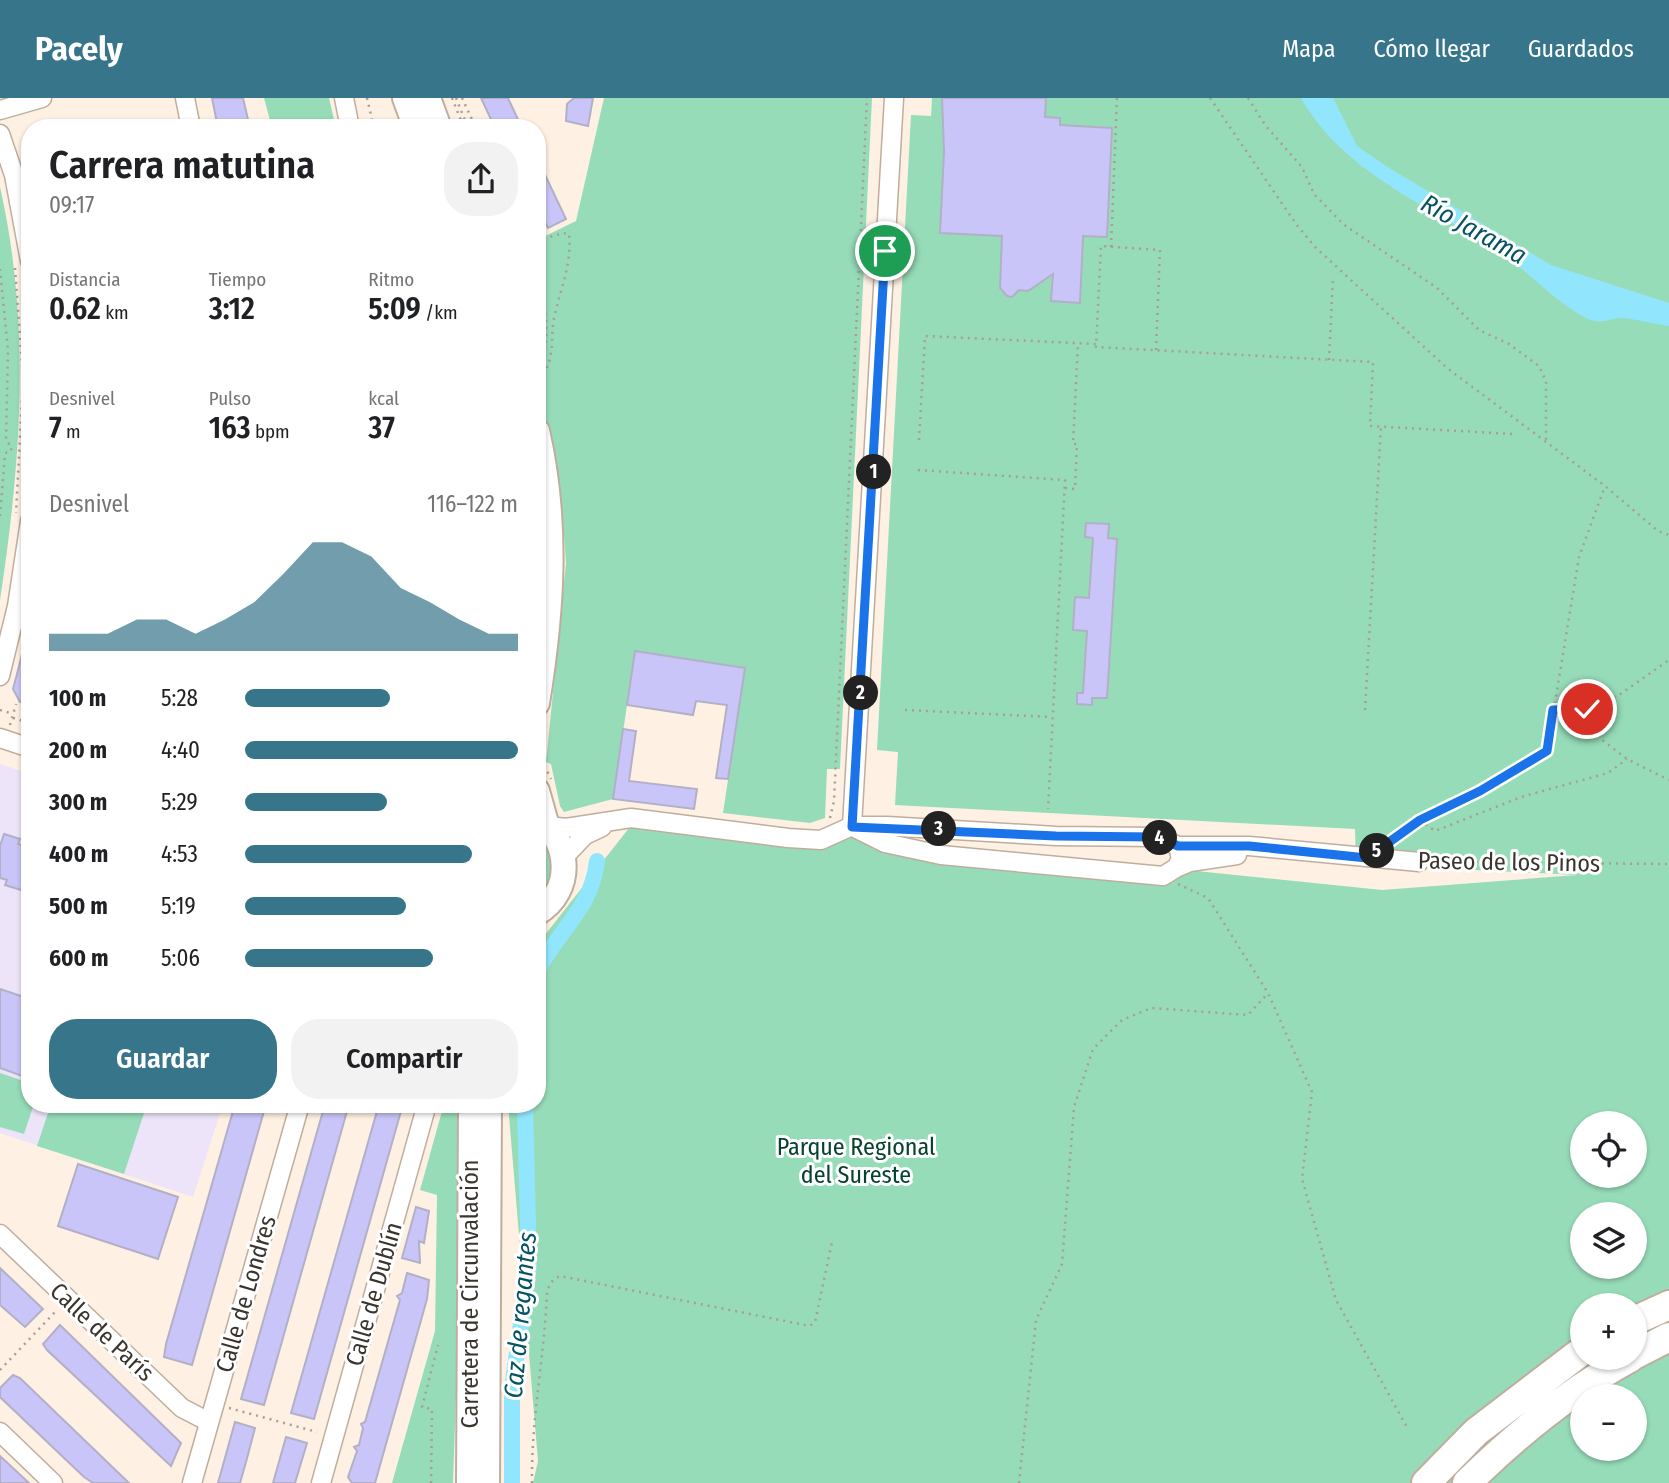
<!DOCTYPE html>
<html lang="es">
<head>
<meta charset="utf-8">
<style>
	body { margin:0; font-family:"Fira Sans Condensed",sans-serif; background:#f2f2f2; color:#202124; height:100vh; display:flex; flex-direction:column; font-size:26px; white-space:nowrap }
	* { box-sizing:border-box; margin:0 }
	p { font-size:23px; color:#757577 }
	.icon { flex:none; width:38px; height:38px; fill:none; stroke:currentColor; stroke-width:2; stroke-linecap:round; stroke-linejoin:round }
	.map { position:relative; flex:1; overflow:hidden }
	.details { position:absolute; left:21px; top:21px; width:525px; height:994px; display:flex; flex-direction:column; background:#fff; border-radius:28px; box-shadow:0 2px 5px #0004 }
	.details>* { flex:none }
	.tools { position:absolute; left:1570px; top:1013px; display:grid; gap:14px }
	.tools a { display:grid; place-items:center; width:77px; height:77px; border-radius:50%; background:#fff; box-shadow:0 2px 5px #0004; font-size:35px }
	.pin { position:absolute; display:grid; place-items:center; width:60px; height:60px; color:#fff; margin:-30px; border:4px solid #fff; border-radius:50%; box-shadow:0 2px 7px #0007 }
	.km { position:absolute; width:35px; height:35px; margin:-18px; border-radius:50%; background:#222; color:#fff; font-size:19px; line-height:35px; text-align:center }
	.round { display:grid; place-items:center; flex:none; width:74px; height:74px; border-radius:28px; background:#f2f2f2 }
	.head { display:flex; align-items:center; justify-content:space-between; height:119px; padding:0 28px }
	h1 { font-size:38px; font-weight:600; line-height:52px }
	.figures { display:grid; grid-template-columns:repeat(3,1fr); gap:10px; height:119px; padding:7px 28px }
	.figures div { display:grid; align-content:center }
	.figures b { font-size:30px; font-weight:600 }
	.figures small { font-size:19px; font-weight:400 }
	.figures p { font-size:19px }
	.chart { height:196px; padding:14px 28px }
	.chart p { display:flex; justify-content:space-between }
	.chart svg { width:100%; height:126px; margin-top:7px; fill:#36758a; opacity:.7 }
	.primary-button { display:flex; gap:14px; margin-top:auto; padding:14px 28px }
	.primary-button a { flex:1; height:80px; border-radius:28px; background:#36758a; color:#fff; font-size:28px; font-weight:600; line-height:80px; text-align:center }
	.primary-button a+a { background:#f2f2f2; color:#202124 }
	ul { padding:0 28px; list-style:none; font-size:23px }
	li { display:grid; grid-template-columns:112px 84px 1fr; align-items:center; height:52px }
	li i { height:18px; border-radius:9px; background:#36758a }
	header { display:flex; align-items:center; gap:42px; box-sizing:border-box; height:98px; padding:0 35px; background:#36758a; color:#fff }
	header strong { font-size:33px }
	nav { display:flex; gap:38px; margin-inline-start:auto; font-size:24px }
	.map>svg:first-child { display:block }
</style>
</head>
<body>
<header>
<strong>Pacely</strong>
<nav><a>Mapa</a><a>Cómo llegar</a><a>Guardados</a></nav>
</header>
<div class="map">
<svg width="1669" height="1385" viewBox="0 0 1669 1385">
	<rect width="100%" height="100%" fill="#fef0e2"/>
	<!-- education -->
	<path fill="#ede4fa" d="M0,666L30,676V1006H223L193,1099L0,1035Z"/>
	<!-- green -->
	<path fill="#97dcb9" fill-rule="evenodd" d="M264,0H329L336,30H272Z
		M604,0H872L840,671H827L825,720L810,725L723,715L745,570L635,554L613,701L564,714L560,708L551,666L546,664L566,465L562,409L537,281V142L576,123Z
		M932,0H1669V1385H533L538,1363L508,1006H537V847L640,716L1382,792L1577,777L1356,766L1355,731L895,707L898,654L877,652L911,17L931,18ZM1582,1026H1634V1078H1582ZM1582,1116H1634V1169H1582ZM1582,1208H1634V1260H1582ZM1582,1298H1634V1351H1582Z
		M0,89C31,225 21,365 0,502Z
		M537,734C553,755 556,779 537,799Z
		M0,975L30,985V1006H34L24,1036L0,1029Z
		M51,1006H147L124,1076L37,1048Z
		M444,1006H457V1268L453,1385H392L435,1233L437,1097L420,1092Z"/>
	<!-- water -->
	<path fill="#91e6fe" d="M1301,0H1333L1357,48L1386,68L1551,167L1669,205V228C1653,226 1637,221 1622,220C1613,220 1603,225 1595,223C1570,218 1528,173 1505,158C1436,110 1345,78 1301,0Z"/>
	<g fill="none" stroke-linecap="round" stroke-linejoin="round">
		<!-- canal -->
		<path stroke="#91e6fe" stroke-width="16" d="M537,873C558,833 592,810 597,763
			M512,1385V1290L529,1168L525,1006"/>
	</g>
	<!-- building -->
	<path fill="#cac5f8" stroke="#b2b0c6" stroke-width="2" d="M212,0H243L250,30H218Z
		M481,0H508L522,30H495Z
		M574,0H593L588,28L566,23L567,6Z
		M942,0H1046L1045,19L1060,20V27L1112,30L1107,139L1083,138L1080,205L1051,203L1053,176L1028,193L1019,192L1012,199L1007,198L1000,190L1002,138L940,135L944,54Z
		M537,60L566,121L548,130L537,109Z
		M1086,425L1109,426L1108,440L1117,441L1107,600H1092V607L1077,606V595H1083L1087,533L1073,532L1075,499L1089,500L1093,440L1085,439Z
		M26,542H30V607L20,604L13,591Z
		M635,553L745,570L728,681L716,680L727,607L696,603L693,617L627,607Z
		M623,631L636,633L629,683L697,691L694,711L613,701Z
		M4,736L20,741L18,746L30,750V789L23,787L21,792L5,787L7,782L0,780V748Z
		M0,891L30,901V963L25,979L0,970Z
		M235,1006H266L192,1267L164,1259L166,1246Z
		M325,1006H349L264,1307L241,1301Z
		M379,1006H403L314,1321L291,1315Z
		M78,1066L178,1099L158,1161L58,1128Z
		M416,1109L429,1113L424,1145L419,1143L420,1165L402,1160Z
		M0,1170L43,1211L25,1229L0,1207Z
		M407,1175L429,1182L427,1201L375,1385H352L348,1379L357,1353L354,1349L359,1347L363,1330L361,1326L365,1324L400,1202L397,1198L402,1195Z
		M60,1227L181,1345L171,1368L47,1252L43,1246Z
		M13,1277L20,1280L129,1385H93L84,1379L0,1299V1290Z
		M235,1324L255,1330L246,1364L240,1385H218Z
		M286,1339L307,1345L295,1385H273Z
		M0,1358L29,1385H0Z"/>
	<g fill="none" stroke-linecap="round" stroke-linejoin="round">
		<defs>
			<path id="street" d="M185,0L191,30
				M344,0L350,30
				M0,12L42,0
				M0,36L14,77L30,163
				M0,578L17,508L30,423
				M0,640L30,650
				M549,728L566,730L631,720L788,740L821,742L852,728H887L1056,738L1157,739L1178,748H1249L1419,764
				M852,728L894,0
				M855,730L885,745L941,757L1163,778L1176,770L1181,761L1178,748
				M564,759L585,737L602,729
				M1176,770L1190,764L1237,757
				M0,1136L182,1310L209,1324
				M0,1334L53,1385
				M192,1385L300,1006
				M321,1385L427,1006"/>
			<path id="secondary" d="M405,0L416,30
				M428,0L439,30
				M537,333C558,425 552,513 537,605
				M537,693L546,725
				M537,718C570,742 575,792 537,815
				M469,1385L471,1006
				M487,1385L489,1006"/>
			<path id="primary" d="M1634,1223L1669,1207
				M1634,1257L1669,1239
				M1426,1385L1476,1334L1582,1253
				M1467,1385C1516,1337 1569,1293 1630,1260"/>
		</defs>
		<!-- street casing -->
		<use href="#street" stroke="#bfae9d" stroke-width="21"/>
		<!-- secondary casing -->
		<use href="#secondary" stroke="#bfae9d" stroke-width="28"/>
		<!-- primary casing -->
		<use href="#primary" stroke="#bfae9d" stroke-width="32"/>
		<!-- path -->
		<path stroke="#a99e93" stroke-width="2.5" stroke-dasharray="2 5" stroke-linecap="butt" d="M367,0L374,30
			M452,0L464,30
			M456,0L468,30
			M462,0L476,30
			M1210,0L1296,126L1315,149L1447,270L1605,388L1658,433L1669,437
			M1248,0L1265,27L1302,69L1314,96L1343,126L1437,190L1479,232L1509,246L1539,268L1546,283V346
			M537,143L563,135L569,136C572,166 561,189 555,216C550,234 555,252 547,269L537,272
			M1111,149L1117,0
			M15,170L23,281L16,415
			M0,171L8,252L6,342L12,350L9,355L0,354
			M537,181C547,207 548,231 544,259L537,264
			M537,202L542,225L537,257
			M1156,252L1160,152L1101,148L1096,249L1373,264L1370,328L1513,336
			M1329,262L1333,178
			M919,342L925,238L1096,246
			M918,372L1065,382L1048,711
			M24,381H30
			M1065,390L1075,391L1077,346H1073L1078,245
			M0,418L5,356
			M1587,611L1602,642L1627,661L1669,682
			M0,612L13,616
			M905,612L1052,619
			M1365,612L1381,329
			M1553,612L1587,611L1619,597L1669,562
			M13,620L30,625
			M10,627L16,606
			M537,672L545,669L551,681
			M830,720L834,703L867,0
			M1420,722L1435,733L1521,699L1608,675L1627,661
			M1389,744L1420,722L1480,693L1547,653L1579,459L1605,388
			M1434,764L1669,766
			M1178,786L1208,800L1268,895L1312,994L1302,1081L1336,1202L1408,1331
			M0,1272L56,1213
			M229,1310L317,1334
			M431,1385L432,1311L422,1309L438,1247
			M532,1385C531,1320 545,1257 547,1192L553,1182L560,1178L810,1228L815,1224L832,1144
			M1019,1385L1036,1222L1062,1166L1074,1009L1093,951L1122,922L1151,910L1248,917L1268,895"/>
		<!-- street -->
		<use href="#street" stroke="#fff" stroke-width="18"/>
		<!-- secondary -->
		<use href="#secondary" stroke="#fff" stroke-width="24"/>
		<!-- primary -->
		<use href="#primary" stroke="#fff" stroke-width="28"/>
	</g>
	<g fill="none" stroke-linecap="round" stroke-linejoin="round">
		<defs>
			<path id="route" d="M885,153L852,729L1056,738L1157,739L1178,748H1249L1367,760L1420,722L1480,693L1547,653L1553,612L1587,611"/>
		</defs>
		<!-- route casing -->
		<use href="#route" stroke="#fff" stroke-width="14"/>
		<!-- route -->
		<use href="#route" stroke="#1a73e8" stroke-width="9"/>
	</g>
	<g text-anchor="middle" stroke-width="6" stroke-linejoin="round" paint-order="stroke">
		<!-- street labels -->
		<g font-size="24" fill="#3b342d" stroke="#fff">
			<text transform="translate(1509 764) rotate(1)" y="8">Paseo de los Pinos</text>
			<text transform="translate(246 1196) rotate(-74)" y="8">Calle de Londres</text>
			<text transform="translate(374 1196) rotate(-74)" y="8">Calle de Dublín</text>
			<text transform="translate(470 1196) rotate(-90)" y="8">Carretera de Circunvalación</text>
			<text transform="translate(102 1234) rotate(43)" y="8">Calle de París</text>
		</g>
		<!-- park labels -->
		<g font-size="24" fill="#06432c" stroke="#fff">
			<text x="856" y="1057">Parque Regional<tspan x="856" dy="28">del Sureste</tspan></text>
		</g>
		<!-- water labels -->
		<g font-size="26" font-style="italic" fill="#055363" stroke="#fff">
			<text transform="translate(1474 131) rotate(29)" y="9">Río Jarama</text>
			<text transform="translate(520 1217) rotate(-85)" y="9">Caz de regantes</text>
		</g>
	</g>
</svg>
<div class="tools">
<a><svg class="icon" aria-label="locate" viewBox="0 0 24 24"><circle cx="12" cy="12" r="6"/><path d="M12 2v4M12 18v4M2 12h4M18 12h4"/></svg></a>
<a><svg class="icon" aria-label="layers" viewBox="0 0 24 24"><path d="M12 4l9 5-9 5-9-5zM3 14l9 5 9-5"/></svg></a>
<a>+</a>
<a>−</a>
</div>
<div class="pin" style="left:885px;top:153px;background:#1e9e55"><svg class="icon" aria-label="arrive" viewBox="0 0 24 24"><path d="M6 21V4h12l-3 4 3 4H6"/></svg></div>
<div class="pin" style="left:1587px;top:611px;background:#d93025"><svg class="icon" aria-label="check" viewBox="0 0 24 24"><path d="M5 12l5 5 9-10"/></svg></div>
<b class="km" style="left:874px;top:374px">1</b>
<b class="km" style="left:861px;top:595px">2</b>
<b class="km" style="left:939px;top:731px">3</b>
<b class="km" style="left:1160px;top:740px">4</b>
<b class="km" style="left:1377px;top:753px">5</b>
<section class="details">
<div class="head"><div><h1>Carrera matutina</h1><p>09:17</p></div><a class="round"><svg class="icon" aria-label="share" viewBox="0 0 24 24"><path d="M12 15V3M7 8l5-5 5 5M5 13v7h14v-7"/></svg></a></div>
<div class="figures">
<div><p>Distancia</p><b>0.62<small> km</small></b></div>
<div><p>Tiempo</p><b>3:12</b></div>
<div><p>Ritmo</p><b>5:09<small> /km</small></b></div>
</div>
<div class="figures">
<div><p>Desnivel</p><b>7<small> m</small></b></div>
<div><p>Pulso</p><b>163<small> bpm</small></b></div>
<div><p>kcal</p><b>37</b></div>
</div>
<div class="chart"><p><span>Desnivel</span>116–122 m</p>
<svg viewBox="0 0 160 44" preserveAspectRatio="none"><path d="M0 44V38L10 38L20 38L30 33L40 33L50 38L60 33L70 27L80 17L90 6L100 6L110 11L120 22L130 27L140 33L150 38L160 38V44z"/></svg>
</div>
<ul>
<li><b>100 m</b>5:28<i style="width:53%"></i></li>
<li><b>200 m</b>4:40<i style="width:100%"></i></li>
<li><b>300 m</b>5:29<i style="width:52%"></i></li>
<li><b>400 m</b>4:53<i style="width:83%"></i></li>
<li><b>500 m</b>5:19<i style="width:59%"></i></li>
<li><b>600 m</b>5:06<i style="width:69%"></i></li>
</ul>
<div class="primary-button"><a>Guardar</a><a>Compartir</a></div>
</section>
</div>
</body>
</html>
